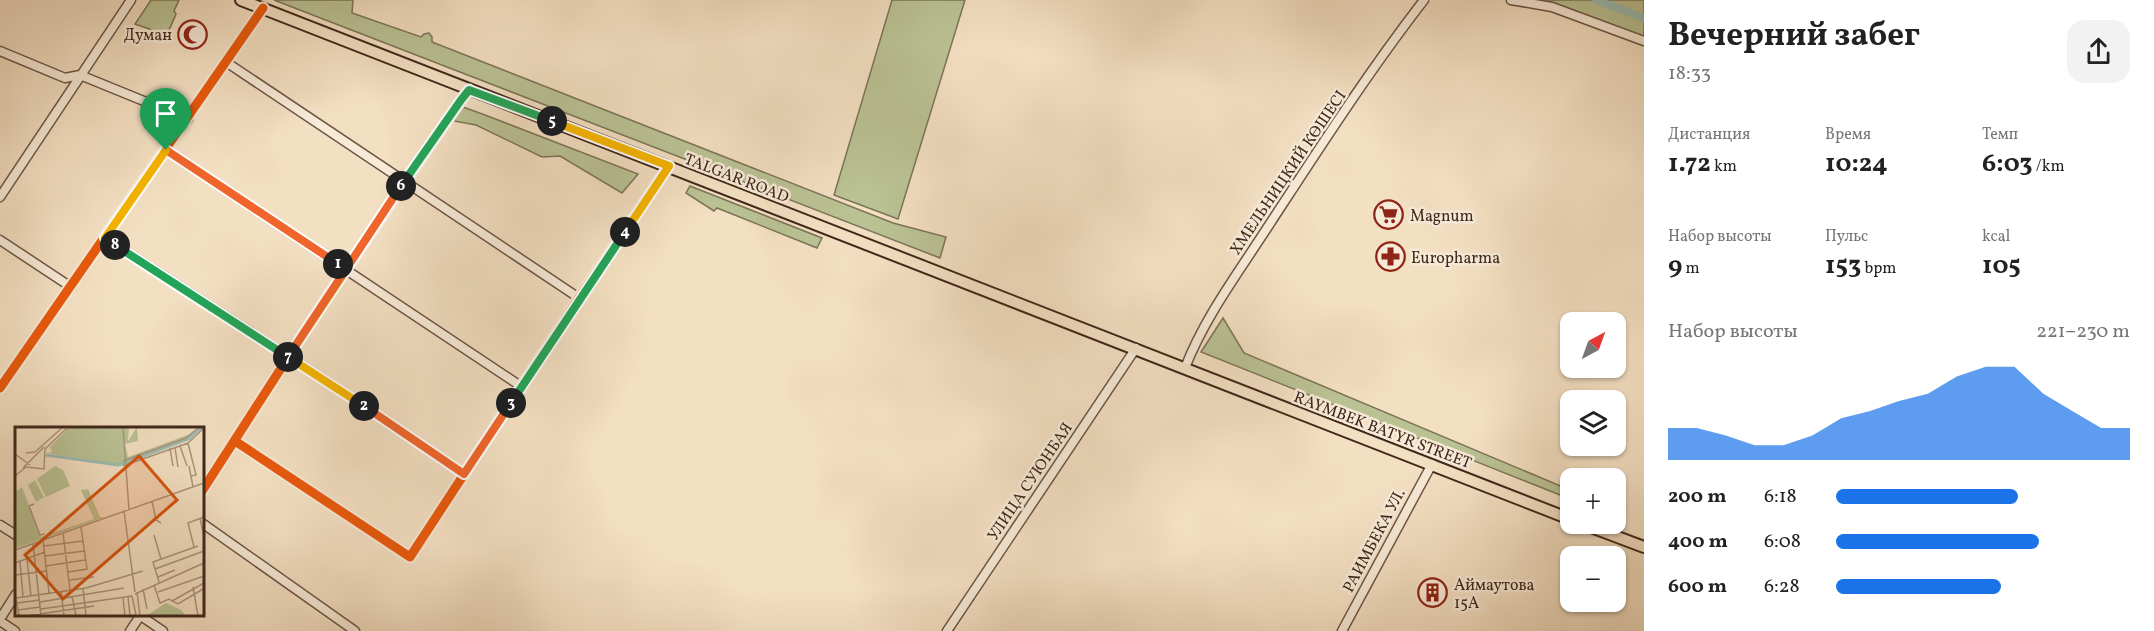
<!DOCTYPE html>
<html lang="ru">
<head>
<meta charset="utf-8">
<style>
	body { margin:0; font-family:Vollkorn,serif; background:#f2f2f2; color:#222; height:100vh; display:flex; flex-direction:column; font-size:22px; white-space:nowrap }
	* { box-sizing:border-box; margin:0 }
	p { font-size:20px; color:#767676 }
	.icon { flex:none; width:33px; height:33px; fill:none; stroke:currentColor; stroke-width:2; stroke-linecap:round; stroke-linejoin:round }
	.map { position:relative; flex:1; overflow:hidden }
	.sheet { display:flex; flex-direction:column; background:#fff; width:510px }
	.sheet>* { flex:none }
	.needle { width:39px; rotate:41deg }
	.tools { position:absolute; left:1560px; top:312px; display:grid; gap:12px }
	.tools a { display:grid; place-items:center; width:66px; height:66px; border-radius:12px; background:#fff; box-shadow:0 2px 4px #0004; font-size:30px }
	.pin { position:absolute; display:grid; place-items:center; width:51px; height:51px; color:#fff; margin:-62px -26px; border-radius:50% 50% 50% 0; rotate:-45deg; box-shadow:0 0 6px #0007 }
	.pin .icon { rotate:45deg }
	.km { position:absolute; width:30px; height:30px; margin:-15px; border-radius:50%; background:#222; color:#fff; font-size:16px; line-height:30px; text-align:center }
	.round { display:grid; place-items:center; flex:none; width:63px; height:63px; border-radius:18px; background:#f2f2f2 }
	.head { display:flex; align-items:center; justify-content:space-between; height:102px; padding:0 24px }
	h1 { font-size:33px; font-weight:700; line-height:45px }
	.stats { display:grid; grid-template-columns:repeat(3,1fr); gap:9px; height:102px; padding:6px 24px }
	.stats div { display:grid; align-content:center }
	.stats b { font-size:26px; font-weight:700 }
	.stats small { font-size:16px; font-weight:400 }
	.stats p { font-size:16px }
	.chart { height:168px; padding:12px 24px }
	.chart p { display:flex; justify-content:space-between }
	.chart svg { width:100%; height:108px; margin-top:6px; fill:#1a73e8; opacity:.7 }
	ul { padding:0 24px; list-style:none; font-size:20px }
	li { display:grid; grid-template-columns:96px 72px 1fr; align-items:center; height:45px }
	li i { height:15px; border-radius:8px; background:#1a73e8 }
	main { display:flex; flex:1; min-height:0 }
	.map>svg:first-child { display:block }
</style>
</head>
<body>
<main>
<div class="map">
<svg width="1644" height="631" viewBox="0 0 1644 631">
	<rect width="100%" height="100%" fill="#f3dfc2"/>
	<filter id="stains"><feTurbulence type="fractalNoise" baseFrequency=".00333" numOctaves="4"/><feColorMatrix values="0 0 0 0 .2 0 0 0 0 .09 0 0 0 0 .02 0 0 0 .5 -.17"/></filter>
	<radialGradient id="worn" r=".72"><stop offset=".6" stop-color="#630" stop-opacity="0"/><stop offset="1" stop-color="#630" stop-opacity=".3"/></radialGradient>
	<!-- green -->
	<path fill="#bac294" stroke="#7c7458" stroke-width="1.5" d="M151,0H179L174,11L176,14L167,35L135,24Z
		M274,0H353L352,13L421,37L424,34L429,33L432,37V42L893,223L946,237L940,258Z
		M892,0H965L898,219L834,195Z
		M1539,0H1644V39Z
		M463,107L485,115L638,174L622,193L560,156L542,157L476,125L454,121Z
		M690,186L822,238L817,248L717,208L714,211L686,193Z
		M1223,318L1244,353L1570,490V499L1201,352Z"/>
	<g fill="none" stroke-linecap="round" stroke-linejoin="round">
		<!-- canal -->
		<path stroke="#9bbdb2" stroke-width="8" d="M1596,0L1644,18"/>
		<defs>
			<path id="minor" d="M1511,0L1552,7L1644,41
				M0,51L65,78L80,75L188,119
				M226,62L579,298
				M166,150L522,387
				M0,197L131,0
				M105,238L369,409L464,474
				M0,240L71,287
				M1185,368C1205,316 1241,269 1271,222C1320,147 1369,71 1424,0
				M0,388L263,8
				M235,441L410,557L579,298L669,166
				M202,491L325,300L461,100L469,90
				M202,523L355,631
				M0,525L16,535
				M138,614L163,631
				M0,619L16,594
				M0,621L15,631
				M130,631L140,616
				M947,631L1136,348
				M1342,631L1432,464"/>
			<path id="major" d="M241,0L1570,519
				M1583,524L1644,547"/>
		</defs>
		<!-- minor casing -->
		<use href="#minor" stroke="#6c5545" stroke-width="11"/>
		<!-- major casing -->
		<use href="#major" stroke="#3f271b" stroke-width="14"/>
		<!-- minor -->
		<use href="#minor" stroke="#f7ead7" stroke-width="8"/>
		<!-- major -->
		<use href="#major" stroke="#f3dfc2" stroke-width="10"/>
		<defs>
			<path id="cycleway" d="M0,388L263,8
				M235,441L410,557L579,298L669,166
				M202,491L325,300L461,100L469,90"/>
		</defs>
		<!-- cycleway casing -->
		<use href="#cycleway" stroke="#f7ead7" stroke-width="13"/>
		<!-- cycleway -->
		<use href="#cycleway" stroke="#e8590c" stroke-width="9"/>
	</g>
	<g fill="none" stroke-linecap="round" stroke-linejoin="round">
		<defs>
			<path id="split-1" d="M166,150L338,264"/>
			<path id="split-2" d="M338,264L346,270L288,357L364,406"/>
			<path id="split-3" d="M364,406L464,474L511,403"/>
			<path id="split-4" d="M511,403L625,232"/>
			<path id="split-5" d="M552,121L669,166L625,232"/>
			<path id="split-6" d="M401,186L461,100L469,90L552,121"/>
			<path id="split-7" d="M288,357L401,186"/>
			<path id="split-8" d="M115,245L288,357"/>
			<path id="split-9" d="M115,245L105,238L166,150"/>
		</defs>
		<!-- split-1 casing -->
		<use href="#split-1" stroke="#fff" stroke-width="12"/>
		<!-- split-2 casing -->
		<use href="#split-2" stroke="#fff" stroke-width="12"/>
		<!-- split-3 casing -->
		<use href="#split-3" stroke="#fff" stroke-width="12"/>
		<!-- split-4 casing -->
		<use href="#split-4" stroke="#fff" stroke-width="12"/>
		<!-- split-5 casing -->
		<use href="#split-5" stroke="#fff" stroke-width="12"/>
		<!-- split-6 casing -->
		<use href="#split-6" stroke="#fff" stroke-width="12"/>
		<!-- split-7 casing -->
		<use href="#split-7" stroke="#fff" stroke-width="12"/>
		<!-- split-8 casing -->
		<use href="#split-8" stroke="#fff" stroke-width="12"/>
		<!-- split-9 casing -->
		<use href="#split-9" stroke="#fff" stroke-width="12"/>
		<!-- split-1 -->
		<use href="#split-1" stroke="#f0652b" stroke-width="8"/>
		<!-- split-2 -->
		<use href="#split-2" stroke="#f5b400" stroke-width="8"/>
		<!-- split-3 -->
		<use href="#split-3" stroke="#f0652b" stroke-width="8"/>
		<!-- split-4 -->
		<use href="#split-4" stroke="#22a559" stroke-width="8"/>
		<!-- split-5 -->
		<use href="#split-5" stroke="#f5b400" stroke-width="8"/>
		<!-- split-6 -->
		<use href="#split-6" stroke="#22a559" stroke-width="8"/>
		<!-- split-7 -->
		<use href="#split-7" stroke="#f0652b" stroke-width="8"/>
		<!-- split-8 -->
		<use href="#split-8" stroke="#22a559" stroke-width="8"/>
		<!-- split-9 -->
		<use href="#split-9" stroke="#f5b400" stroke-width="8"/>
	</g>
	<!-- icons -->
	<defs>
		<symbol id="mosque-ring" viewBox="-11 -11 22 22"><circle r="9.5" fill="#f7ead7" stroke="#8f2418" stroke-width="1.5"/><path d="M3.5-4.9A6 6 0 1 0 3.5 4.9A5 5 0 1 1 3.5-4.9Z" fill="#8f2418"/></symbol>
		<symbol id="supermarket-ring" viewBox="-11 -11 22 22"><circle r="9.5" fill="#f7ead7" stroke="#8f2418" stroke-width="1.5"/><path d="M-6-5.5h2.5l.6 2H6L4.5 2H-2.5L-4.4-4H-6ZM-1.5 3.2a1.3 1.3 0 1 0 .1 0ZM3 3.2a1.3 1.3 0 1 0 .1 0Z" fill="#8f2418"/></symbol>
		<symbol id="pharmacy-ring" viewBox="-11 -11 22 22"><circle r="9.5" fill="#f7ead7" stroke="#8f2418" stroke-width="1.5"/><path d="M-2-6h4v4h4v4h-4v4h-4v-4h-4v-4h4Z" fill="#8f2418"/></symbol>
		<symbol id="building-ring" viewBox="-11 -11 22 22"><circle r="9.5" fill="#f7ead7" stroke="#8f2418" stroke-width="1.5"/><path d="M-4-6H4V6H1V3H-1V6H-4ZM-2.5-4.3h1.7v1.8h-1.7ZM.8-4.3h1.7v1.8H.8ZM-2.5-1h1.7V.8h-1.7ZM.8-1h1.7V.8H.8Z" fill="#8f2418"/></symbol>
	</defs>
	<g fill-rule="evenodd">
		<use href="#mosque-ring" x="176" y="18" width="33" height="33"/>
		<use href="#supermarket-ring" x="1372" y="198" width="33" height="33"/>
		<use href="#pharmacy-ring" x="1374" y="240" width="33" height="33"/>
		<use href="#building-ring" x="1416" y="576" width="33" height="33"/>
	</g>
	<g text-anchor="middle" stroke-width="5" stroke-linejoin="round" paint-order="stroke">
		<!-- poi labels -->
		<g font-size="16" fill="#3f271b" stroke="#f7ead7" text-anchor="start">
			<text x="172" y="40" text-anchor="end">Думан</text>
			<text x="1410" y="221">Magnum</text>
			<text x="1411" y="263">Europharma</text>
			<text x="1454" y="590">Аймаутова<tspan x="1454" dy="18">15А</tspan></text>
		</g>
		<!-- street labels -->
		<g font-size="16" fill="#3f271b" stroke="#f7ead7">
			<text transform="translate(1287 172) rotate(-56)" y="6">ХМЕЛЬНИЦКИЙ КӨШЕСІ</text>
			<text transform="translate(737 177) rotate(21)" y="6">TALGAR ROAD</text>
			<text transform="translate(1383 429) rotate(21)" y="6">RAYMBEK BATYR STREET</text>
			<text transform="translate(1029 481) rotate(-56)" y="6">УЛИЦА СУЮНБАЯ</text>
			<text transform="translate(1373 540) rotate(-62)" y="6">РАИМБЕКА УЛ.</text>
		</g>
	</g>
	<!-- overview -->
	<g transform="translate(15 427)">
		<rect width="189" height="189" fill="#f3dfc2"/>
		<path d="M54,0H114L113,14L122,0L123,14L110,17L113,30L175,7L178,11L108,39L32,26L37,25L35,20ZM40,39L48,43L55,59L31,70L22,52ZM20,53L29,70L21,75L13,58ZM7,60L26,110L79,92L66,63L73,62L85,90H90L1,121L0,65ZM151,176L166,183L171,189H131Z" fill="#bac294"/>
		<path fill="none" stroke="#9bbdb2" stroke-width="3" d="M31,28L103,38L173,12L187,0"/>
		<path fill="none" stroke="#ab957f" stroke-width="1.5" d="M108,0L114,83M173,16L181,48L176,49M165,19L172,39M155,21L158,39M160,21L163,40M11,26L20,25L48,0M0,27L15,38M108,34L171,11L184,0M108,39L173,16L189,1M174,39L178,60M8,41L29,20M0,49L11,40L29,42L30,22L53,0M137,74L141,93L146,96M19,77L14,79L25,108L30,107M109,84L120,165M185,91L189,110M48,106L55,163M139,108L146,132M28,113L34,166M18,117L26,189M29,119L68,114M179,120L173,96L189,90M0,123L189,56M30,129L69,124M12,132L16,169M5,135L8,169M0,136L30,125M31,139L70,133M140,142L189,124M53,145L72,142L66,100M0,148L32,144M143,150L160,143M54,153L79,150M144,155L138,135L183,119M139,158L145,176L154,172L163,177L188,162M178,160L183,189M68,161L71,189M128,162L132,182M46,164L49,189M122,165L125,189M143,165L189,149M0,166L4,189M120,167L189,136M57,169L61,189M117,169L121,188M113,170L115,189M1,171L71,161L128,144M108,171L110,189M157,174L189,156M25,175L109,161M2,176L25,173M26,182L117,169M3,183L25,180M11,189L79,179"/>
		<path fill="#d7540e" fill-opacity="0.15" stroke="#d7540e" stroke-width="3" d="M124,29L162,73L48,172L10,128Z"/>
		<rect width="189" height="189" fill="none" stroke="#3f271b" stroke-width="3"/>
	</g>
	<rect width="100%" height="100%" filter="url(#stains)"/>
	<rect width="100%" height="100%" fill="url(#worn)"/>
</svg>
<div class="tools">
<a><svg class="needle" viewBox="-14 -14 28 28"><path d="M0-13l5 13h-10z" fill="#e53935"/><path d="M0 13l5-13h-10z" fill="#767676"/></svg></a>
<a><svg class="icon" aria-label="layers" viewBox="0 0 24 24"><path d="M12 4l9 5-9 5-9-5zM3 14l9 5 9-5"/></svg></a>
<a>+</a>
<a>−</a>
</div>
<div class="pin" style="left:166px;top:150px;background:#1e9e55"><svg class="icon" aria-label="arrive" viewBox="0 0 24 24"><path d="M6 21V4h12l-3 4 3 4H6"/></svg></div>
<b class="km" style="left:338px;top:264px">1</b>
<b class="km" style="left:364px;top:406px">2</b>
<b class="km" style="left:511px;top:403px">3</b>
<b class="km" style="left:625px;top:232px">4</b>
<b class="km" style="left:552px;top:121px">5</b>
<b class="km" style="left:401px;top:186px">6</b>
<b class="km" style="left:288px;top:357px">7</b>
<b class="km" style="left:115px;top:245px">8</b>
</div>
<section class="sheet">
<div class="head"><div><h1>Вечерний забег</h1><p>18:33</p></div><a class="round"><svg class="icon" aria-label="share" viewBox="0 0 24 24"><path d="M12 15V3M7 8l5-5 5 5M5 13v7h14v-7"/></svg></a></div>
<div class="stats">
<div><p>Дистанция</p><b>1.72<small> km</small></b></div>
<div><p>Время</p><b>10:24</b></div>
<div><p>Темп</p><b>6:03<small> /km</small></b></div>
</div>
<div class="stats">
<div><p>Набор высоты</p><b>9<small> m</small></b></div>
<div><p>Пульс</p><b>153<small> bpm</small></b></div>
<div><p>kcal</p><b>105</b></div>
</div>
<div class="chart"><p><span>Набор высоты</span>221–230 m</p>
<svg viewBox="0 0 160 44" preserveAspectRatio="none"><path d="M0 44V31L10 31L20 34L30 38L40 38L50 34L60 27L70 24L80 20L90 17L100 10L110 6L120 6L130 17L140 24L150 31L160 31V44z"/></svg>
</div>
<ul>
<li><b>200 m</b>6:18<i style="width:62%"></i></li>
<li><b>400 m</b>6:08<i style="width:69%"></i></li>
<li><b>600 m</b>6:28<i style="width:56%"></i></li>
</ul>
</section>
</main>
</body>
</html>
